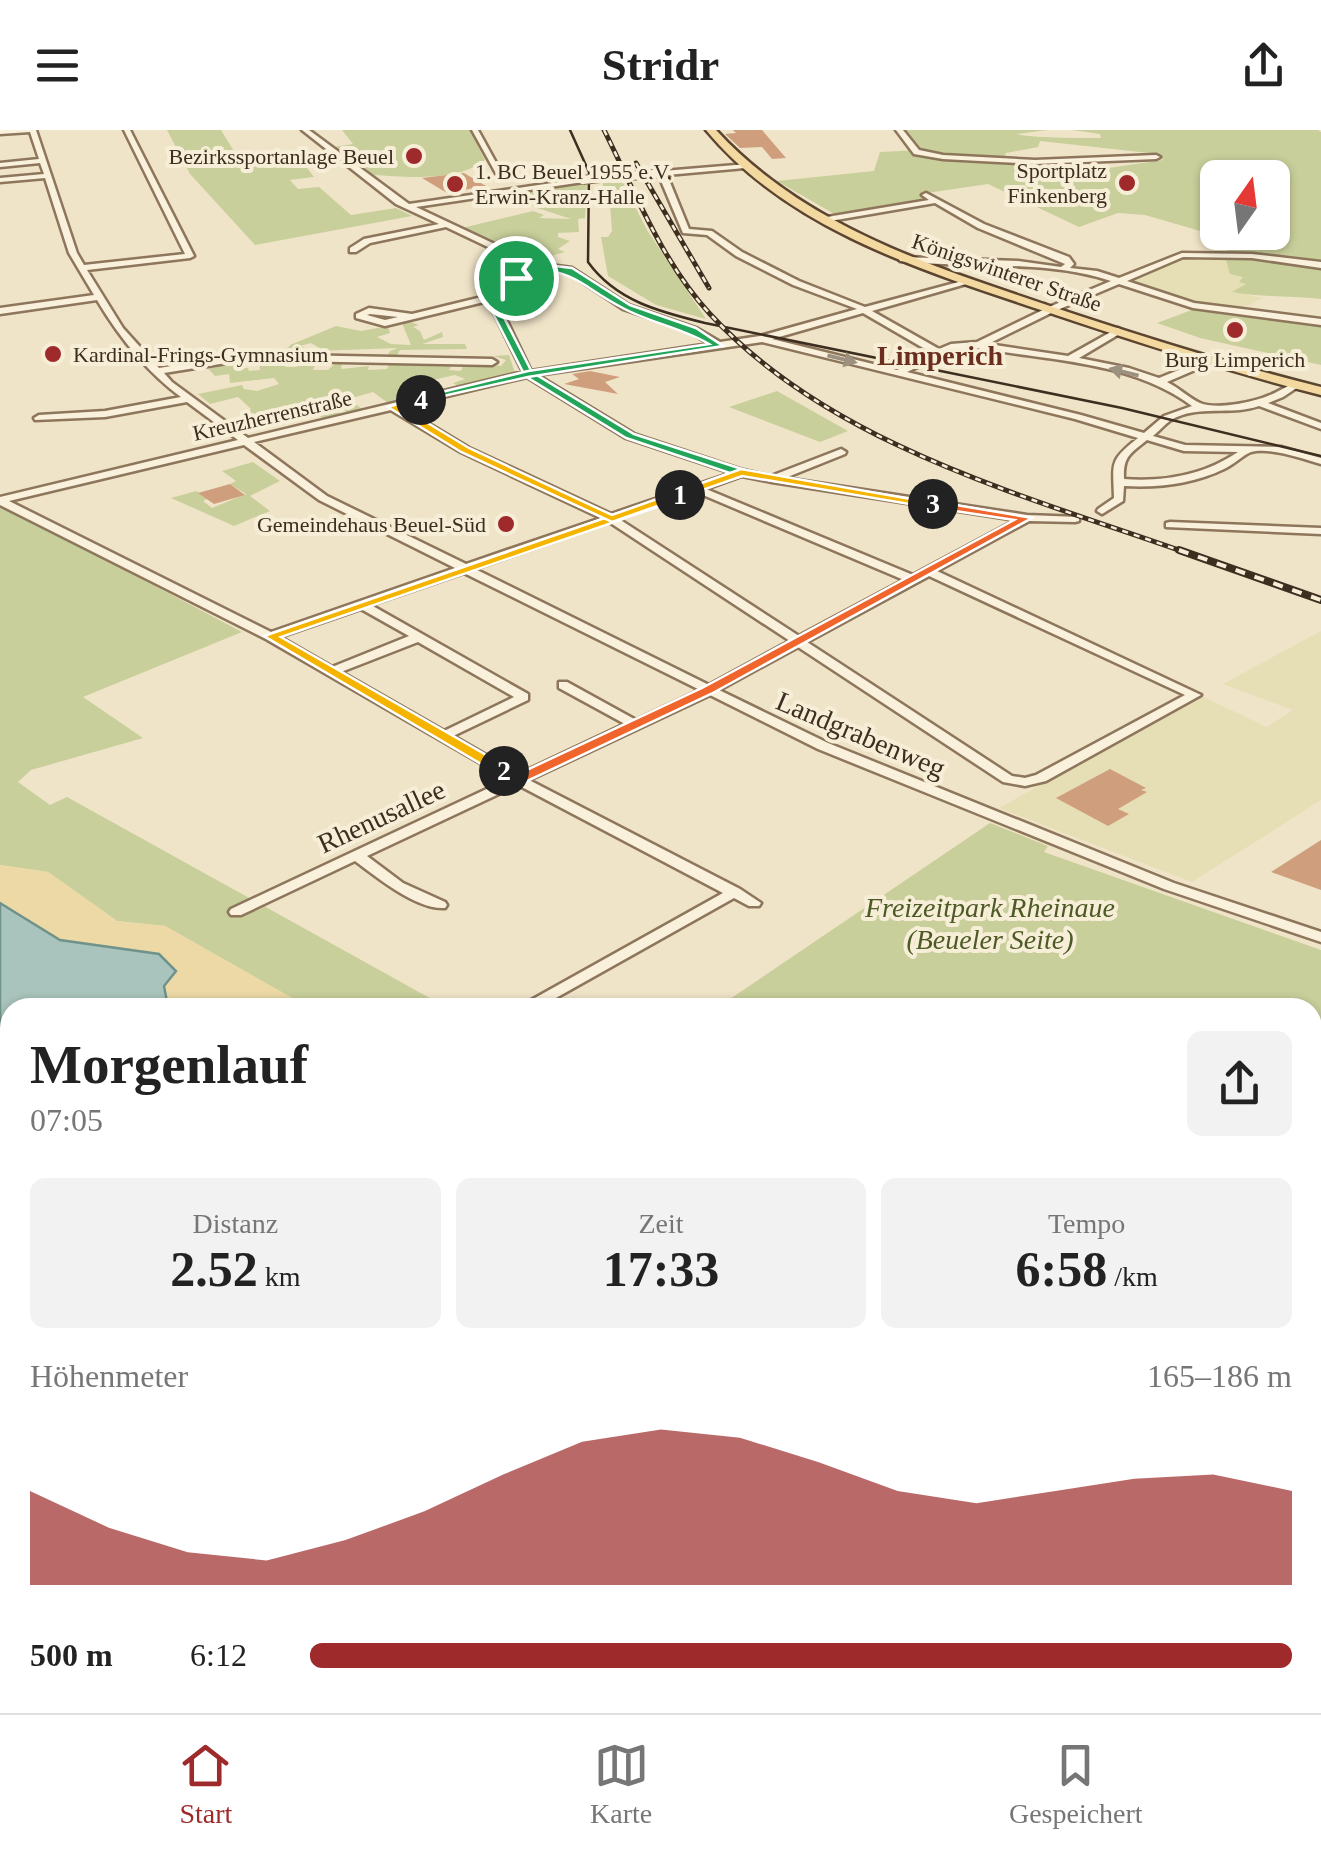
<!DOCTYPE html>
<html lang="de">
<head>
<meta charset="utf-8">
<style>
	body { margin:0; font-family:"Times New Roman",serif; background:#f2f2f2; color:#222; height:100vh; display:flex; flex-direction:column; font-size:38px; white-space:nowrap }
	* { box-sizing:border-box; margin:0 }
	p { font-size:32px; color:#767676 }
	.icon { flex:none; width:55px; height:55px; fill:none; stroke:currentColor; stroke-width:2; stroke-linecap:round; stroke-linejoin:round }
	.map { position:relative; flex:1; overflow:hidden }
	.sheet { position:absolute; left:0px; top:868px; width:1322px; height:718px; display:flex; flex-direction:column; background:#fff; border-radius:30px 30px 0 0; box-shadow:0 2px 8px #0004 }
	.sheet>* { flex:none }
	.needle { width:65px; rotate:14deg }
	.buttons { position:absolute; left:1200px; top:30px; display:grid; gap:20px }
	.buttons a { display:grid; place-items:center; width:90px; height:90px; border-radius:15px; background:#fff; box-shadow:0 2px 8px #0004; font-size:50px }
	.pin { position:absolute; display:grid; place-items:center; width:85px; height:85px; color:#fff; margin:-42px; border:5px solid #fff; border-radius:50%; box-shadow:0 2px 10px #0007 }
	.km { position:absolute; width:50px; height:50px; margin:-25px; border-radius:50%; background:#222; color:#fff; font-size:28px; line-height:50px; text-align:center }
	.round { display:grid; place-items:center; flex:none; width:105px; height:105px; border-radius:15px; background:#f2f2f2 }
	.overview { display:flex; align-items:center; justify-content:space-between; height:170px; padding:0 30px }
	h1 { font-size:55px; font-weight:700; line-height:75px }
	.metrics { display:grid; grid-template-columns:repeat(3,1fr); gap:15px; height:170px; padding:10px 30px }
	.metrics div { display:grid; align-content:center; border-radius:15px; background:#f2f2f2; text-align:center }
	.metrics b { font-size:50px; font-weight:700 }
	.metrics small { font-size:28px; font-weight:400 }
	.metrics p { font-size:28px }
	.chart { height:280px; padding:20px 30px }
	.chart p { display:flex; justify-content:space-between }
	.chart svg { width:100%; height:180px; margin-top:10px; fill:#9e2a2b; opacity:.7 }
	ul { padding:0 30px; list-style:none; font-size:32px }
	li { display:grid; grid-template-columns:160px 120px 1fr; align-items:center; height:75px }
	li i { height:25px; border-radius:12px; background:#9e2a2b }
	header { display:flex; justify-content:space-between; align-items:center; height:130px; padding:0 30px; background:#fff; font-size:45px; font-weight:700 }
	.menu { display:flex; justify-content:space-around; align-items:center; height:140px; border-top:2px solid #e0e0e0; background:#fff; font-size:28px; color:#767676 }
	.menu a { display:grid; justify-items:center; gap:5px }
	.menu .on { color:#9e2a2b }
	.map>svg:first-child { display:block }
</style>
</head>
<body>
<header><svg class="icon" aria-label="menu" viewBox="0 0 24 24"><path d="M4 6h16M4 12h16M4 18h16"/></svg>Stridr<svg class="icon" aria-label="share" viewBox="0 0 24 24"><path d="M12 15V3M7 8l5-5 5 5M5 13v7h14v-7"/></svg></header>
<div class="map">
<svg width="1321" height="1583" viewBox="0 0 1321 1583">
	<rect width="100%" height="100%" fill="#f0e4c8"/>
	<!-- farmland -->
	<path fill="#e6deb5" d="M1227,126L1247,154L1234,162L1263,168L1238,180L1192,174L1129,152L1181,127Z
		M1321,501V670L1192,752L999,678L1201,566L1267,597L1293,580L1223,554Z"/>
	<!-- green -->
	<path fill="#c9cf9b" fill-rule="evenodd" d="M167,0H221L243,36L327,24L338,33L307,38L314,47L290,50L298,59L319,57L351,85L396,78L412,86L255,115L190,44Z
		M342,0H470L485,30C458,52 406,47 374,45L363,42L334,17L353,14Z
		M904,0H1048L1017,4C1025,8 1087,8 1101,8L1100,4L1072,0H1318L1321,2V169C1290,165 1263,168 1232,162L1246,154L1239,152L1243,147L1230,144L1224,123L1238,112L1145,85L1118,83L1079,97L988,54L920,64L925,72L836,85L777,51L874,41L880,22L920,20ZM1040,11L1158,24L1163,30L1095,40L1068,38L1059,32L1004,29L1006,23L1038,17ZM1218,48H1272V102H1218Z
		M587,51L585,88L578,89L579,102L558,103V107L570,111L558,119L565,122L540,129L462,98L533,81L544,85L539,88L571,89L525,74V64L519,60Z
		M603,53H623L647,100L706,189L656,175L608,146L601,107H608L612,101L609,61H602Z
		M1197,178L1321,193V235L1200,208L1157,193Z
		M405,190L419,195L413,197L420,201L424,210L442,202L443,207L422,214H465L467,219L400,220L397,226L405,229L386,228L390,221L398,218L317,221L321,219L311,213L300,216L314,222L312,226H287L289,219L283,226L290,215L336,196L361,201L388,196L390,203L377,207L391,214L411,215L401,191Z
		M509,225L515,243L458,256L453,253L465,249L455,245L398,258L409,268L388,273L373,262L338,272L346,278L357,275L362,279L347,282L328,269L322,271L329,276L318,282L342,283L323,288L306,279L269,288L272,293L250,288L254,286L247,281L251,279L238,267L210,274L198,264L242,255L244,259L257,261L279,254L274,248L230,253L229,244L215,246L205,235L236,231L237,238H248L249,241L260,240L259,233L273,230L287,233L285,237C304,238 314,230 333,231L316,233L313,240H328L338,231H360L342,234L341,239L369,236L368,240L387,239L389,234L381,232L453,233L449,240L461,241L464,233L501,236L506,230L493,226Z
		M777,261L848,301L820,312L729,277Z
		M253,332L280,351L250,366L270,381L234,396L171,368L196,361L209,368L203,371L212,378L246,364L230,354L236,351L222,341Z
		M0,374L242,502L83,567L143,608L31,640L18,652L50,675L67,667L446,877H308L165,796L117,791L48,742L0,735Z
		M990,693L1048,716L1044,722L1321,820V1407L1312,1403V878L718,877Z"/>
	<!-- sand -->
	<path fill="#ecd9a5" d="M0,735L48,742L117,791L165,796L308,877H168L157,824L60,810L0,773Z"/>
	<!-- water -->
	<path fill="#a9c4bc" stroke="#6f938a" stroke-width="2.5" d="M0,773L60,810L159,824L176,841L164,856L168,877L10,878V1575H1312L1313,1430L1321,1434V1583H0Z"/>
	<!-- building -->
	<path fill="#cf9f7d" d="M733,0H762L786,28L772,29L762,17L740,18L725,4L736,3Z
		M464,43L486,56L447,63L422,48Z
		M590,241L620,247L605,252L618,264L564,254L579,249L572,244Z
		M230,354L245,365L214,374L198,363Z
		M1110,639L1146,658L1141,660L1147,662L1118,679L1129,684L1108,696L1056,668Z
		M1321,710V760L1271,742Z"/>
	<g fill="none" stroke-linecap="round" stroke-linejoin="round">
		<defs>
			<path id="minor" d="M0,0H36L77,123L84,135L185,124L124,0H130L194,126L190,128L87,140L123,198L159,238L245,224L492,229L497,232L492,235L245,230L164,243L172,252L248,308L523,242L488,171L385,196L356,188V184L369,178L412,184L486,166V161L526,140L528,136L446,97L370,113L356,122H350V118L364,109L439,94L396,74L302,0H309L409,74L586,48L583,52L416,77L535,133L572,138L629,175L696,198L720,212L760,206L857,179L793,155L736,126L707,105L683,103L659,46H651V42L748,34L745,38L667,45L689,99L712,101L742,122L799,151L865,177L966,150V154L872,181L939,219L951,214L977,212L1049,177L1111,151C1044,129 970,139 900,131L899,129L903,127L1018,131L1061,137L1065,134L978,98L935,73L830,91L826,89L827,87L929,70L922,65L926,63L984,94L1069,127L1074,134L1070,138L1097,141L1119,148L1182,123L1252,124L1321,132V138L1252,128L1183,127L1127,151L1194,173L1321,189V195L1193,178L1119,154L1055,181L988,214L1068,226L1118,198L1123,201L1121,203L1079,228L1129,238L1159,248L1196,233H1202V237L1167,252C1179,258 1189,268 1200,273C1217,280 1254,272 1270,265C1281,261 1288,254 1298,253V257L1283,267L1268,273L1321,293V299L1259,276C1230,286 1199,274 1171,290C1165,294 1159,301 1153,306L1185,315L1281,317L1321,328V334C1303,329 1270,317 1251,322C1243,325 1233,335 1224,339C1193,354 1158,358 1124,356L1123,371L1102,384L1097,381L1098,379L1114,368C1113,332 1109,331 1138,308L1075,289L762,212L537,245L634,304L743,340L771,346L841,319L846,322L845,324L785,348L1027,385L1079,387V391L1075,392L1029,391L937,441L1201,565L1046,651L1025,656L1003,652L798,517L719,560L828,613L1174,753L1321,802V812L1164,759L818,619L710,565L529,650L740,759L761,773L759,776H749L734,768L538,878H517L723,763L518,655L367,726L403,753L445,772L447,775L445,778C417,780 378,748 355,731L241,785H231L229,782L231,779L508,649L266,509L0,375V367L238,310L187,272L105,287L35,290L34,288L39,285L105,281L181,267C147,242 119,207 97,170L0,184V178L94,165L69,123L45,48L0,52V48L44,44L40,33L0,37V33L39,29L30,2L0,4ZM536,138L567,142L623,179L690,202L709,214L531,241L494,164L532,144ZM863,183L932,223L897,240L772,209ZM370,184L398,187L385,190L367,185ZM979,218C1051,231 1131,231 1192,276L1164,286L1144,303L1081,285L907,242L953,220ZM527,247L626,308L731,343L611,384L469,318L401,277ZM391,280L461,322L601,388L466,434L327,366L254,312ZM1147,310L1184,321L1238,322C1204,345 1164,352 1124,349C1123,326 1130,324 1147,310ZM244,315L319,370L455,438L271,502L9,371ZM742,346L772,352L1016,390L913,445L706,359ZM696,362L904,450L799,506L619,389ZM609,392L790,511L709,555L475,439ZM464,443L700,560L636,590L567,552H559V558L625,594L519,644L453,606L528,570V564L371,475ZM929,446L1185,565L1036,645L1025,648L1012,646L807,512ZM361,479L409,506L332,537L280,507ZM418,512L514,567L444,601L341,542Z
				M472,0H478L505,49L498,47Z
				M896,0H903L919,20L943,25L1035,30L1156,25L1160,27L1156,29L1035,34L943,29L914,24Z
				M1170,392L1321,398V404L1166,397V393Z"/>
			<path id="major" d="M706,0H716C804,96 931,136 1050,176C1140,206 1229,234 1321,257V265C1227,241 1136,212 1044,181C925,141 790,101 706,0Z"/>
		</defs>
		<!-- minor casing -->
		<use href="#minor" stroke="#8d765c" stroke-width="5"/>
		<!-- major casing -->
		<use href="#major" stroke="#5b4430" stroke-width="5"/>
		<!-- minor -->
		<use href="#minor" fill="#faf1dc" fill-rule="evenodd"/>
		<!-- major -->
		<use href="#major" fill="#f3d9a0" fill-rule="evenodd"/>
		<!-- tram -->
		<path stroke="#3d2e20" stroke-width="2.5" d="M570,0L589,42L588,132C616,171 660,182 705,193L1122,278L1321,326"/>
		<defs>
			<path id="rail-far1" d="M604,0C635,62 662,132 710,184C831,315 1023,365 1187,423
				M636,33L709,158"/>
			<path id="rail" d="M1179,420L1321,470"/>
		</defs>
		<!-- rail-far1 casing -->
		<use href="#rail-far1" stroke="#3d2e20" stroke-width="5"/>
		<!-- rail casing -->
		<use href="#rail" stroke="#3d2e20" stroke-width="8"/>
		<!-- rail-far1 -->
		<use href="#rail-far1" stroke="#f7eed8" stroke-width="2.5" stroke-dasharray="6" stroke-linecap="butt"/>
		<!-- rail -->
		<use href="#rail" stroke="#f7eed8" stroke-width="4" stroke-dasharray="10" stroke-linecap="butt"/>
		<defs>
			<path id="minor-bridge" d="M618,47L654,44
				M583,50L600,48"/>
		</defs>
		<!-- minor-bridge casing -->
		<use href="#minor-bridge" stroke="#8d765c" stroke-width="10" stroke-linecap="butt"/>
		<!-- minor-bridge -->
		<use href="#minor-bridge" stroke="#faf1dc" stroke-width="8"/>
	</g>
	<!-- one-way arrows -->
	<defs><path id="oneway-solid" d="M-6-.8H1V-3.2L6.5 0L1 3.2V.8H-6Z" transform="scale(2.5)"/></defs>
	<g fill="#9c907e">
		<use href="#oneway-solid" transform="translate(842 229) rotate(14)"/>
		<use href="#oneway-solid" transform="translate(1124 242) rotate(-166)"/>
	</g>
	<!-- split-1 -->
	<path fill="#22a559" stroke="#fff" stroke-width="2.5" d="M516,145L520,150L496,160L494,168L532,242L634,304L745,340V345L675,368V363L730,343L626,308L525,246L485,168L489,157Z"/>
	<!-- split-2 -->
	<path fill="#f5b400" stroke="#fff" stroke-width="2.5" d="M680,362L684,368L281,507L509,638V644H498L264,506Z"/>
	<!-- split-3 -->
	<path fill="#f0652b" stroke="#fff" stroke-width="2.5" d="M933,371L1032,388L711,564L523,653H513L496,641L504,637L518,644L702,558L1014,390L929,377Z"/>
	<!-- split-4 -->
	<path fill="#f5b400" stroke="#fff" stroke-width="2.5" d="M421,267L425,272L403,278L469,318L612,385L741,339L939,374L933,378L742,346L612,392L461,322L388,277Z"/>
	<!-- split-5 -->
	<path fill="#22a559" stroke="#fff" stroke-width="2.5" d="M529,133L572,138L630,175L696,198L723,216L528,247L417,272V268L528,241L709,214C681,197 649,193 621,177C584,158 580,144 535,138L532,144L513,150Z"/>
	<!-- markers -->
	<g fill="#9e2a2b" stroke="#f7eed8" stroke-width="4">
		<circle cx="414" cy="26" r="10"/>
		<circle cx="1127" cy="53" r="10"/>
		<circle cx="455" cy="54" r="10"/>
		<circle cx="1235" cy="200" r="10"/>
		<circle cx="53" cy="224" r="10"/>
		<circle cx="506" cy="394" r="10"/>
	</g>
	<g text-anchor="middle" stroke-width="8" stroke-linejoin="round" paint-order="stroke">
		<!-- far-poi labels -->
		<g font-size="22" fill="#3d2e20" stroke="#f7eed8" text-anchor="end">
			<text x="394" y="34">Bezirkssportanlage Beuel</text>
			<text x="1107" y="48">Sportplatz<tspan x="1107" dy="25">Finkenberg</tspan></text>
			<text x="475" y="49" text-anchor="start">1. BC Beuel 1955 e.V.<tspan x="475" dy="25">Erwin-Kranz-Halle</tspan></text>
			<text x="73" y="232" text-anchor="start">Kardinal-Frings-Gymnasium</text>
			<text x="1235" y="237" text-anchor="middle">Burg Limperich</text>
			<text x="486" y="402">Gemeindehaus Beuel-Süd</text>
		</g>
		<!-- far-street labels -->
		<g font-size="22" fill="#3d2e20" stroke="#f7eed8">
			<text transform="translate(1007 142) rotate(19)" y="8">Königswinterer Straße</text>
			<text transform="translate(272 285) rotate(-13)" y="8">Kreuzherrenstraße</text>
		</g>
		<!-- far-quarter labels -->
		<g font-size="28" font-weight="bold" fill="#6b2e1e" stroke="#f7eed8">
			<text x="940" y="235">Limperich</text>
		</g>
		<!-- street labels -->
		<g font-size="28" fill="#3d2e20" stroke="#f7eed8">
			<text transform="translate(861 604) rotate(23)" y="10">Landgrabenweg</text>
			<text transform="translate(381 686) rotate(-25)" y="10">Rhenusallee</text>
		</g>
		<!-- park labels -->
		<g font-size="28" font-style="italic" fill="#4d5a26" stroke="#f7eed8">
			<text x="990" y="787">Freizeitpark Rheinaue<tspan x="990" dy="32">(Beueler Seite)</tspan></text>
		</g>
	</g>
</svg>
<div class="buttons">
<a><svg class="needle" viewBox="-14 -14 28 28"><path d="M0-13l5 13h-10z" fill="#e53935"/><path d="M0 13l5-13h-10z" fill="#767676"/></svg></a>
</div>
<div class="pin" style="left:516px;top:148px;background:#1e9e55"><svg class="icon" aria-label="arrive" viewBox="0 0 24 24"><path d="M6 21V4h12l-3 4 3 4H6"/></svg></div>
<b class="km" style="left:680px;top:365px">1</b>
<b class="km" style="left:504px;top:641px">2</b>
<b class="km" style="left:933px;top:374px">3</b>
<b class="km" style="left:421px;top:270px">4</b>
<section class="sheet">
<div class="overview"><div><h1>Morgenlauf</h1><p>07:05</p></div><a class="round"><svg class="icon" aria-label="share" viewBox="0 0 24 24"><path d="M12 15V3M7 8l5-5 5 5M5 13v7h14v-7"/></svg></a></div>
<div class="metrics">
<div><p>Distanz</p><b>2.52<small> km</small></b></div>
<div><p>Zeit</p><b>17:33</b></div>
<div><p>Tempo</p><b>6:58<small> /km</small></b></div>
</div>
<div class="chart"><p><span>Höhenmeter</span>165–186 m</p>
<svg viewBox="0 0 160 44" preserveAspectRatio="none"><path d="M0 44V21L10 30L20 36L30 38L40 33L50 26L60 17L70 9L80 6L90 8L100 14L110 21L120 24L130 21L140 18L150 17L160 21V44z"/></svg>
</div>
<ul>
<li><b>500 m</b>6:12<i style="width:100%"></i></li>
</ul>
</section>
</div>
<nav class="menu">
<a class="on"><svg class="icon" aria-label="home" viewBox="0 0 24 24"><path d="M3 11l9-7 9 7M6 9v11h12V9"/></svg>Start</a>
<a><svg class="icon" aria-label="map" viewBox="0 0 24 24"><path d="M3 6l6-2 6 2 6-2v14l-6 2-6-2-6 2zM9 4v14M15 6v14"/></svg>Karte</a>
<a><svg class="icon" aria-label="saved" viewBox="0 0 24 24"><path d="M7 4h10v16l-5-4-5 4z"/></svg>Gespeichert</a>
</nav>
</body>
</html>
